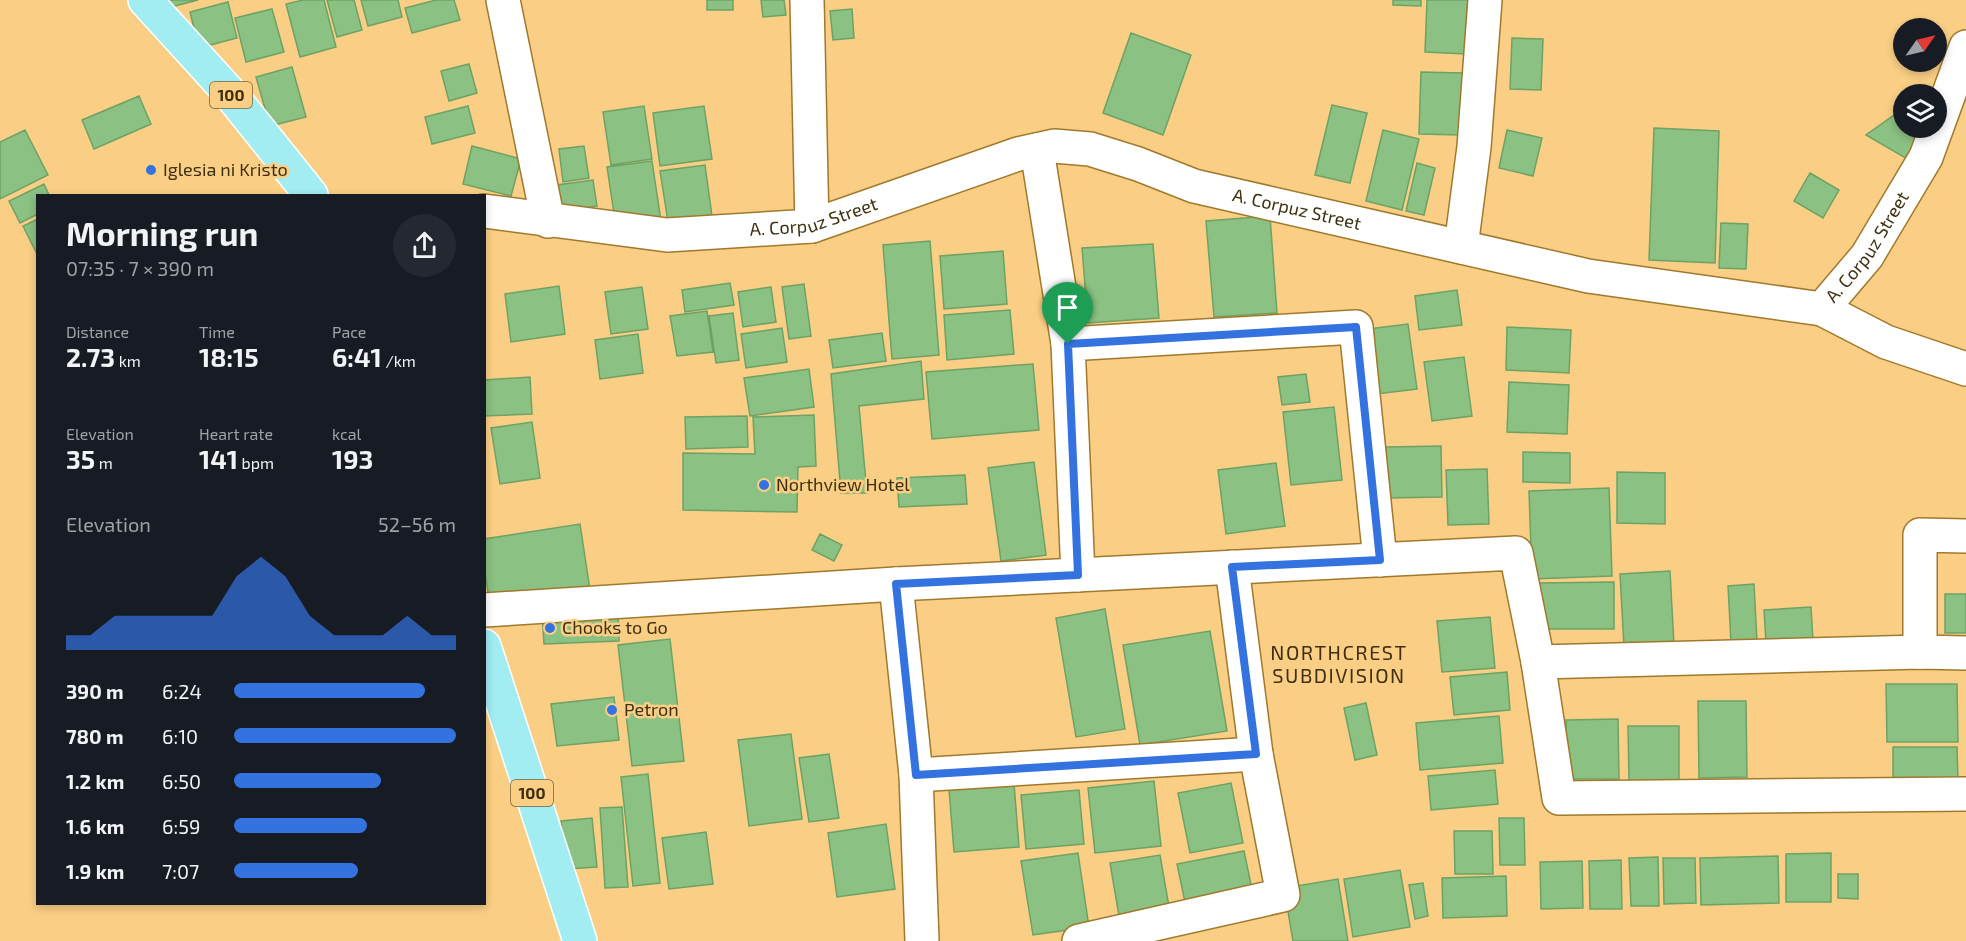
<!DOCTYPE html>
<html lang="en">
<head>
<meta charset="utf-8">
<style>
	body { margin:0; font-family:"Exo 2",sans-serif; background:#242831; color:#f1f3f6; height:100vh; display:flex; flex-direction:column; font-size:22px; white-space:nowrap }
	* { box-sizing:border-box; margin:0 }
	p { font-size:20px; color:#9ea1a6 }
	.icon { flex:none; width:33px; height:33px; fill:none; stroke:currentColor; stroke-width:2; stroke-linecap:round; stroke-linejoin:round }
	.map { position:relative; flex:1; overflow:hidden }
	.details { position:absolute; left:36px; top:194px; width:450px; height:711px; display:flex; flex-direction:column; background:#171b24; border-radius:0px; box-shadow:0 3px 9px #0003 }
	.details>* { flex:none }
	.needle { width:39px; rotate:56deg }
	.tools { position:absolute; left:1893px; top:18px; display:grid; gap:12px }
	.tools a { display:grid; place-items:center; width:54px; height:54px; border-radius:50%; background:#171b24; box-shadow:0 3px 9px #0003; font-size:30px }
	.pin { position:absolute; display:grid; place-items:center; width:51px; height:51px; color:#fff; margin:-62px -26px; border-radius:50% 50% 50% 0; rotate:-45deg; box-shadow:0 0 6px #0007 }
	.pin .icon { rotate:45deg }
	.round { display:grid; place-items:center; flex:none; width:63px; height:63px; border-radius:32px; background:#242831 }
	.head { display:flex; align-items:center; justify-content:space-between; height:102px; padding:0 30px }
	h1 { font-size:33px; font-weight:700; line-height:45px }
	.metrics { display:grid; grid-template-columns:repeat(3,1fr); gap:9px; height:102px; padding:6px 30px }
	.metrics div { display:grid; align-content:center }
	.metrics b { font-size:26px; font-weight:700 }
	.metrics small { font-size:16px; font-weight:400 }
	.metrics p { font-size:16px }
	.chart { height:168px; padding:12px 30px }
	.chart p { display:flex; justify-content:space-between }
	.chart svg { width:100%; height:108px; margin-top:6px; fill:#3472e0; opacity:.7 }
	ul { padding:0 30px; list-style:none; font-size:20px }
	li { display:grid; grid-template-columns:96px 72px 1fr; align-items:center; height:45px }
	li i { height:15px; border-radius:8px; background:#3472e0 }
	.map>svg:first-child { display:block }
</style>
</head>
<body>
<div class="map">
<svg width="1966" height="941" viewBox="0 0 1966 941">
	<rect width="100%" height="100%" fill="#facf85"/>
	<!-- building -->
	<path fill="#8bc182" stroke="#6ea265" stroke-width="1.5" d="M165,0H198L167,8Z
		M303,0H324L336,47L300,57L286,4Z
		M327,0H354L362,30L337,37Z
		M361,0H398L402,17L368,26Z
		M436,0H454L460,20L412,33L405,8Z
		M707,0H733V10H707Z
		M761,0H784L786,15L763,17Z
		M1393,0H1421V6L1393,5Z
		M1427,0H1468L1466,54L1425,52Z
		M228,2L237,38L199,48L190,12Z
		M272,9L284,52L246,62L235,18Z
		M852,9L854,38L833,40L830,11Z
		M1131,33L1191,55L1163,135L1103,113Z
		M1512,38L1543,39L1541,90L1510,89Z
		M469,64L477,93L449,101L441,71Z
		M292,67L306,117L270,126L256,77Z
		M1421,72L1463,73L1461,135L1419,134Z
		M139,96L151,124L94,149L82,120Z
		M1332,105L1367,113L1350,183L1315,175Z
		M468,106L475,133L432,144L425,117Z
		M644,106L652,159L611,165L603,112Z
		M704,106L712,159L660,166L653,113Z
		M1904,108V128H1926L1914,163L1866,135Z
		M1654,128L1719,131L1715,263L1649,260Z
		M25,130L48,175L0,199V142Z
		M1383,130L1419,139L1402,210L1366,201Z
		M1507,130L1542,138L1533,176L1499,168Z
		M472,146L521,159L511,196L463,184Z
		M584,146L589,178L563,182L559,149Z
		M652,161L661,221L616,227L607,167Z
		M1417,163L1435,168L1424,215L1406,211Z
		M705,165L712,216L668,222L660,171Z
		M1810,173L1839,190L1823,218L1794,201Z
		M593,180L597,206L561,211L557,185Z
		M44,184L49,195H38V214L20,223L9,201Z
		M1270,216L1277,313L1214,317L1206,221Z
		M38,219V256L23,226Z
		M1721,223L1748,224L1746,269L1719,268Z
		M930,241L939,355L892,359L883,245Z
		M1153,244L1159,318L1088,323L1082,248Z
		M1003,251L1007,304L944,309L940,256Z
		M730,283L734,305L685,312L682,290Z
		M804,284L811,336L789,339L782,287Z
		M559,286L565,334L511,342L505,294Z
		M642,287L648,329L611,334L605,292Z
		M771,287L776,322L743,327L738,292Z
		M1457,290L1462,325L1419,330L1415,296Z
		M1010,310L1014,354L947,360L944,315Z
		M707,311L713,352L677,356L670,316Z
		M733,313L739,360L716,363L709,316Z
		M1408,324L1417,389L1368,395L1360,330Z
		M1507,327L1571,330L1569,373L1506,370Z
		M782,328L787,362L746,368L741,334Z
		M882,333L886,361L833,368L829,340Z
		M638,334L643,373L600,379L595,340Z
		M1464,357L1472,416L1432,421L1424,362Z
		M921,361L924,399L859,406L867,493H841L831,374Z
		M1033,364L1039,430L932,439L926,372Z
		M809,369L814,407L750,416L744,378Z
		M1306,374L1310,402L1282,405L1278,377Z
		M530,377L532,414L484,416V380Z
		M1509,382L1569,385L1567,434L1507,432Z
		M1334,407L1342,480L1291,485L1283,412Z
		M814,415L816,466L798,467L797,512L683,510V453L755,454L753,417Z
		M747,416L748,447L686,449L685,417Z
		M532,422L540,478L500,484L491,428Z
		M1441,446L1442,497L1387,498L1386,447Z
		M1523,452L1570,453V483L1523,482Z
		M1034,462L1046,555L1001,561L988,468Z
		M1276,463L1285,526L1226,534L1218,470Z
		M1487,469L1489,524L1448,525L1446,470Z
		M1617,472L1665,473V524L1617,523Z
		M965,475L967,504L899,507L897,478Z
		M1609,488L1612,576L1532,579L1529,491Z
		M580,524L590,590L490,605L484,566V539Z
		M820,534L842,545L834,561L812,550Z
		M1670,571L1674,645L1624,647L1620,574Z
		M1614,582V629H1538L1537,583Z
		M1754,584L1757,641L1731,643L1728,586Z
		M1945,594H1966V633H1945Z
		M1811,607L1813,641L1766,643L1764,610Z
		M618,609L619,641L544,644L542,612Z
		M1105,609L1125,729L1076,737L1056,618Z
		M1490,617L1495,668L1442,672L1437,621Z
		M1210,631L1227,731L1140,745L1123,645Z
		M670,639L684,761L632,766L618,645Z
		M1507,672L1510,710L1454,715L1450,677Z
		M1886,684H1957L1958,742H1887Z
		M614,697L619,740L557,746L551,704Z
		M1698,701H1746L1747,777L1699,778Z
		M1366,703L1377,755L1355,760L1344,708Z
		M1499,716L1503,763L1420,770L1416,723Z
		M1618,719L1619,779H1566V720Z
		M1628,726H1679V780L1629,781Z
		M791,734L802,819L749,826L738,740Z
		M1893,747H1957L1958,779H1893Z
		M829,754L839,818L809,822L799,758Z
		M1495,770L1498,804L1431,810L1428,776Z
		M648,774L660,883L633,886L621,777Z
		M1154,781L1161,846L1095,853L1088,788Z
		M1014,783L1019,847L954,852L949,789Z
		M1231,783L1243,843L1190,853L1178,793Z
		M1079,790L1084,844L1026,849L1021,795Z
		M622,807L628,887L605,888L600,808Z
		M592,818L597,867L566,869L561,821Z
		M1499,818H1524L1525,865H1500Z
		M886,824L895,889L837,897L828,833Z
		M1454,831H1492L1493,874H1455Z
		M706,832L713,884L669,889L662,838Z
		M1244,851L1253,894L1186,907L1177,864Z
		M1078,853L1089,927L1033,935L1021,861Z
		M1831,853V902H1786V854Z
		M1160,855L1169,907L1119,916L1110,863Z
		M1778,856L1779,903L1701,905L1700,858Z
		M1658,857L1659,906H1631L1629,858Z
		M1663,858H1695L1696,903L1664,904Z
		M1621,860L1622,909H1590L1589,861Z
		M1582,861L1583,908L1541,909L1540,862Z
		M1400,870L1410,927L1353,937L1344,879Z
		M1838,874H1858V899L1838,898Z
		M1506,876L1507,916L1443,918L1442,878Z
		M1338,879L1348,941H1293L1284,888Z
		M1423,883L1428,916L1415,919L1409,885Z"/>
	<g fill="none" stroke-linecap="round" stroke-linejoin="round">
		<defs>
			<g id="minor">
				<path d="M503,0L548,221"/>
				<path d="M807,0L812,226"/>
				<path d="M1037,150L1068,344"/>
				<path id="s1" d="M484,211L667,235L812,226L1018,154L1054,146L1090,149L1138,164L1194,186L1588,276L1822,309L1867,256L1926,157L1966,47"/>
				<path d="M1461,247L1474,147L1485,0"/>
				<path d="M1822,309L1886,342L1966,369"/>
				<path d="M1078,575L1068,344L1356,327L1380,560"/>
				<path d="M896,584L1516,553L1538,662L1559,798L1966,794"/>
				<path d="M484,610L896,584L916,775L922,941"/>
				<path d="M1920,652V535L1966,536"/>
				<path d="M1538,662L1920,652L1966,653"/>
				<path d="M916,775L1256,754"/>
				<path d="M1079,941L1283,895L1256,754L1232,567"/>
			</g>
			<path id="primary" d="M145,0L227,90L311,195
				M484,646L580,941"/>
		</defs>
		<!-- minor casing -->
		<use href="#minor" stroke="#a0792c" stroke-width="36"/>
		<!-- primary casing -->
		<use href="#primary" stroke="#fff" stroke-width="36"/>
		<!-- minor -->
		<use href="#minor" stroke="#fff" stroke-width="33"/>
		<!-- primary -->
		<use href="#primary" stroke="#a2edf2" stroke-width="33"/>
	</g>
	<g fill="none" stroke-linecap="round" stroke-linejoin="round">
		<defs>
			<path id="route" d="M1356,327L1380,560L1232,567L1256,754L916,775L896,584L1078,575L1068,344Z"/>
		</defs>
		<!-- route casing -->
		<use href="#route" stroke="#fff" stroke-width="12"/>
		<!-- route -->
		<use href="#route" stroke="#3472e0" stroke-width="8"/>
	</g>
	<!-- markers -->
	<g fill="#3472e0" stroke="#facf85" stroke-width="2">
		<circle cx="151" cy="170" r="6"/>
		<circle cx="764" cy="485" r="6"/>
		<circle cx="550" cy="628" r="6"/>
		<circle cx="612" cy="710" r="6"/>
	</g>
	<g text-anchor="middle" stroke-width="5" stroke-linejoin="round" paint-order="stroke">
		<!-- shield labels -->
		<g fill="#facf85" stroke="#775f32" stroke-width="1.5">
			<rect x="210" y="82" width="42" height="26" rx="4.5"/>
			<rect x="511" y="780" width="42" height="26" rx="4.5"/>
		</g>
		<g font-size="16" font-weight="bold" fill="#3f2f0f">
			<text x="231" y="101">100</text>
			<text x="532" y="799">100</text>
		</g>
		<!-- poi labels -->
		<g font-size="18" fill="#3f2f0f" stroke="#facf85" text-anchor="start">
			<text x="163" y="176">Iglesia ni Kristo</text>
			<text x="776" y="491">Northview Hotel</text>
			<text x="562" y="634">Chooks to Go</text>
			<text x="624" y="716">Petron</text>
		</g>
		<!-- street labels -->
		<g font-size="18" fill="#3f2f0f" stroke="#facf85">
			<text dy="6" stroke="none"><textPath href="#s1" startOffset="837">A. Corpuz Street</textPath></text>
			<text dy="6" stroke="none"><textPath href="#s1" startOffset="333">A. Corpuz Street</textPath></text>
			<text dy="6" stroke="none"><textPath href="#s1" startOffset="1449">A. Corpuz Street</textPath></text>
		</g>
		<!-- neighbourhood labels -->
		<g font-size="20" letter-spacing="1.5" fill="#3f2f0f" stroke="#facf85">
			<text x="1339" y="660">NORTHCREST<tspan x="1339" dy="23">SUBDIVISION</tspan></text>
		</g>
	</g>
</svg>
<div class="tools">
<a><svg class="needle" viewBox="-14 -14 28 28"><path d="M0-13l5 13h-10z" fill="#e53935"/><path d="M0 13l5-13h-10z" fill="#9ea1a6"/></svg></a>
<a><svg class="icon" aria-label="layers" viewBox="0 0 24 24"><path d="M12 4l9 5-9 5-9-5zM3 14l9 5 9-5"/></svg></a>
</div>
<div class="pin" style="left:1068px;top:344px;background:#1e9e55"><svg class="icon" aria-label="arrive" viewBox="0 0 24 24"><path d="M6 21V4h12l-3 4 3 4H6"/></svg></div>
<section class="details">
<div class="head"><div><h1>Morning run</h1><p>07:35 · 7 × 390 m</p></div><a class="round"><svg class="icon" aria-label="share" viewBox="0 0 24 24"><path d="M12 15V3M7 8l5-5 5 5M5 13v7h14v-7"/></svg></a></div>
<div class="metrics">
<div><p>Distance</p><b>2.73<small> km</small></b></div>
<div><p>Time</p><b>18:15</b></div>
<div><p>Pace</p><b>6:41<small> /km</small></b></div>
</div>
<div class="metrics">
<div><p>Elevation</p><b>35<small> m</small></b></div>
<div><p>Heart rate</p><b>141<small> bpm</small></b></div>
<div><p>kcal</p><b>193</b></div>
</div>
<div class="chart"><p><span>Elevation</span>52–56 m</p>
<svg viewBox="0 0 160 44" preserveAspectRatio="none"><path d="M0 44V38L10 38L20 30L30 30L40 30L50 30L60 30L70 14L80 6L90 14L100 30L110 38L120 38L130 38L140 30L150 38L160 38V44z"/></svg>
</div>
<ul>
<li><b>390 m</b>6:24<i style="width:86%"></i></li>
<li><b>780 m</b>6:10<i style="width:100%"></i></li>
<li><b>1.2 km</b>6:50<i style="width:66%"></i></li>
<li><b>1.6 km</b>6:59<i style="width:60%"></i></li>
<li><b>1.9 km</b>7:07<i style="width:56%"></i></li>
</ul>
</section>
</div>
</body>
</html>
